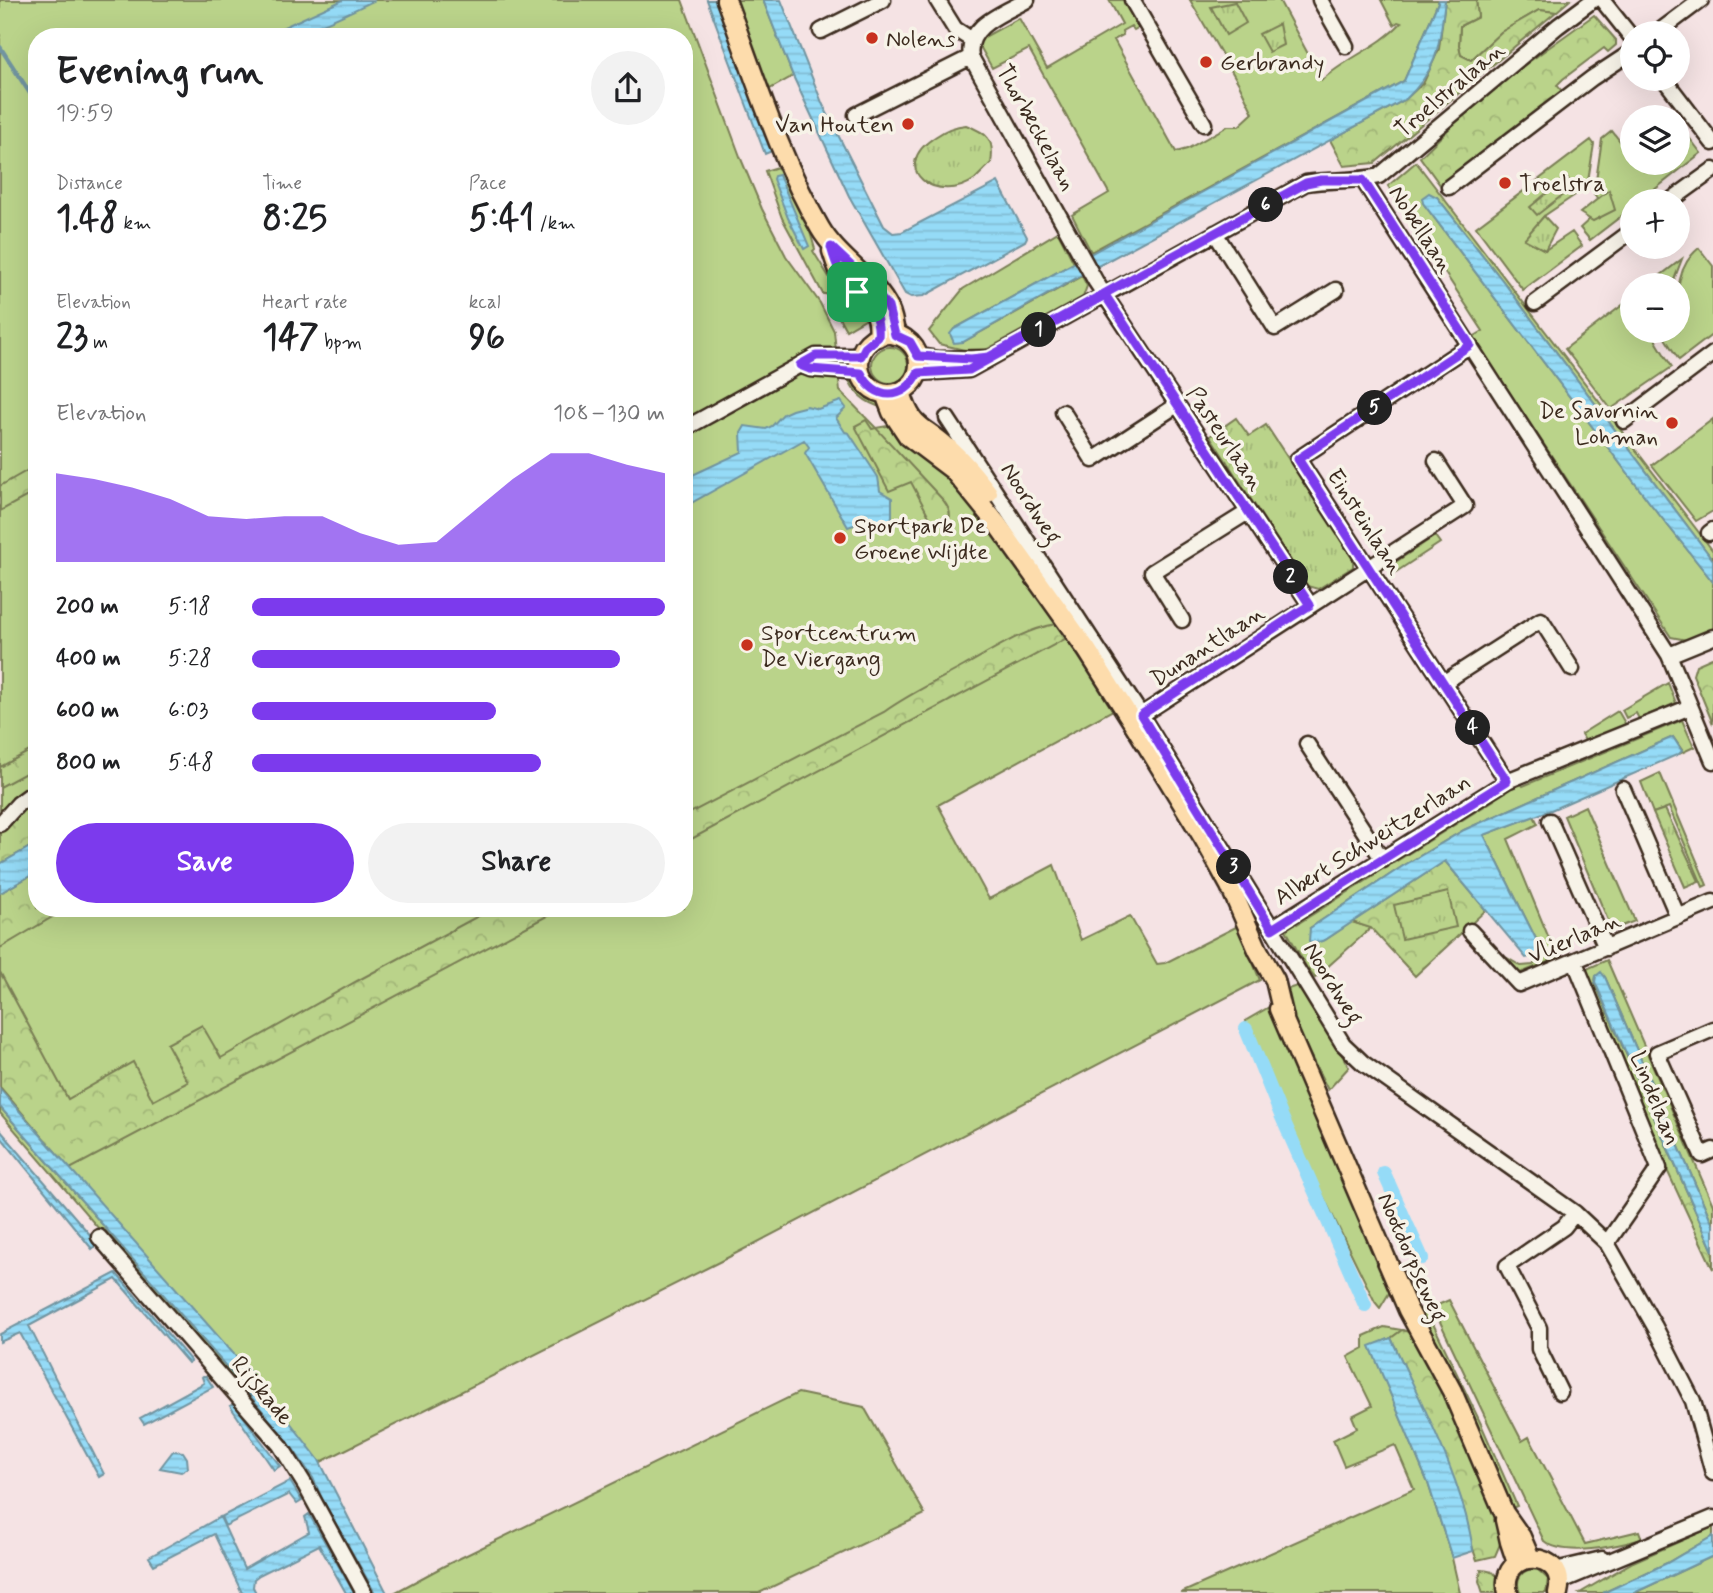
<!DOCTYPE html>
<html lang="en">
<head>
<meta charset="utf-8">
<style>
	body { margin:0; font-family:Mynerve,sans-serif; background:#f2f2f2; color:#202124; height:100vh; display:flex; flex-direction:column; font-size:26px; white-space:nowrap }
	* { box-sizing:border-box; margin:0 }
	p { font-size:23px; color:#757577 }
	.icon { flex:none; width:38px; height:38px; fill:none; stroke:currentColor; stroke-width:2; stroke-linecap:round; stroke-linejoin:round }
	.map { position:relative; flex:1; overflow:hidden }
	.drawer { position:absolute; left:28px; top:28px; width:665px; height:889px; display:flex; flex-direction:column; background:#fff; border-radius:28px; box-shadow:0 7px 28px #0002 }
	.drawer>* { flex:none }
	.tools { position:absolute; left:1620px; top:21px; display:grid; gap:14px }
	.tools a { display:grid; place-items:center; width:70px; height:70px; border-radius:50%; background:#fff; box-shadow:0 7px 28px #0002; font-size:35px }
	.pin { position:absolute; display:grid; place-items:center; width:60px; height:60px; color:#fff; margin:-30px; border-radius:14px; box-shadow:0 4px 10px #0006 }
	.km { position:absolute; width:35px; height:35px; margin:-18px; border-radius:50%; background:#222; color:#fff; font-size:19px; line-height:35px; text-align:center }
	.round { display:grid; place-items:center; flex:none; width:74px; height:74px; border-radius:37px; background:#f2f2f2 }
	.summary { display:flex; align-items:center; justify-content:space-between; height:119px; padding:0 28px }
	h1 { font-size:38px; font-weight:700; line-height:52px }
	.metrics { display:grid; grid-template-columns:repeat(3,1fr); gap:10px; height:119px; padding:7px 28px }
	.metrics div { display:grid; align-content:center }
	.metrics b { font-size:35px; font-weight:700 }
	.metrics small { font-size:19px; font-weight:400 }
	.metrics p { font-size:19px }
	.chart { height:196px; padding:14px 28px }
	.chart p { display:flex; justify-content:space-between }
	.chart svg { width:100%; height:126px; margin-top:7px; fill:#7c3aed; opacity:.7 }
	.button { display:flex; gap:14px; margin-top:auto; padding:14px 28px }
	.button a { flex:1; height:80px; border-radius:42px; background:#7c3aed; color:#fff; font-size:28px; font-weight:700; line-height:80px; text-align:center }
	.button a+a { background:#f2f2f2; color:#202124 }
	ul { padding:0 28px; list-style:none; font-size:23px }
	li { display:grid; grid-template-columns:112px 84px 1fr; align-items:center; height:52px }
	li i { height:18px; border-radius:9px; background:#7c3aed }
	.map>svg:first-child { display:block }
</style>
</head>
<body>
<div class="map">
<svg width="1713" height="1593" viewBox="0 0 1713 1593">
	<defs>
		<pattern id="forest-crowns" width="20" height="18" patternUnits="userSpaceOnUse" patternTransform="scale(1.75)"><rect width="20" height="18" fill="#bad38a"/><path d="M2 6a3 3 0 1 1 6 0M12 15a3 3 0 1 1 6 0" fill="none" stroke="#a1b577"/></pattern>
		<pattern id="park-tufts" width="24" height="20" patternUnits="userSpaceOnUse" patternTransform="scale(1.75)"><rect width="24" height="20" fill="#bad38a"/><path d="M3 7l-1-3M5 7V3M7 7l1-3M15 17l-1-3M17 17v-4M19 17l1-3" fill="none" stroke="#a1b577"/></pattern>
		<pattern id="water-rules" width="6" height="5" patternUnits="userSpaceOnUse" patternTransform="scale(1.75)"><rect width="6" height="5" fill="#95dbf7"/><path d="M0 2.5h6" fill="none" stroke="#81bcd3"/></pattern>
	</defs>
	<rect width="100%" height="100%" fill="#f5e3e4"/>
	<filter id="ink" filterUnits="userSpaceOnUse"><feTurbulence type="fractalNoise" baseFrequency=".0143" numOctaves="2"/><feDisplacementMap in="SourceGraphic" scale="14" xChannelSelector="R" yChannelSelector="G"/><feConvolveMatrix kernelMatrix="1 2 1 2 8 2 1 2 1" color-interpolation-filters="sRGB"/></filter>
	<g filter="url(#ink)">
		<!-- grass -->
		<path fill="#bad38a" stroke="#7a7e54" stroke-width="2" fill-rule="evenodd" d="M0,0H682L741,159L762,209L786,256L820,303L834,331L840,391L876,428L893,425L959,484L1115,709L938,805L989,899L1054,865L1081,940L1130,916L1157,964L1165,963L1238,926L1260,980L727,1258L319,1463L0,1089ZM37,37H684V908H37Z
			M734,0H763L793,76L768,90Z
			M1109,0H1130L1143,25L1134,30L1131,26L1122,31L1123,35L1114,40L1176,152L1187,149L1228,126H1239L1253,113L1239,84L1190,0H1279L1322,80C1346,58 1379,47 1401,23L1398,22L1394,25L1381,0H1439L1404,81L1091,252L1072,215L1109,193L1029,49L992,68L977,41L1019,18L1047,68L1122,24Z
			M1476,0H1570L1556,12L1539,10L1501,32L1471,60L1461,56L1459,45L1460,26L1478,17Z
			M1678,123L1701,153L1640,201H1633V207L1590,240L1580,228L1590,219L1593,220L1609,191L1598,199L1594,194L1602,139L1612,131L1633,158V163H1637L1644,171L1655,163H1678V146L1681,143L1678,139Z
			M1591,140L1594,144L1587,187L1544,216L1525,239L1545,250L1572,232L1582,246L1523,290L1476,227Z
			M1416,162L1713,551V560L1502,280L1437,197L1423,203L1650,503L1713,582V629L1687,640L1671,637L1473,337L1483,331L1388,186Z
			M781,166L806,218L815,249L813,251L837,290L843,289L870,316L846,330L826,294H823L782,218L765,171Z
			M1058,232L1074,263L954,329L951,334L954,342H963L1082,276L1087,286L1083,297L984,351L973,352L939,344L929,331L963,289Z
			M1699,248L1713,266V334L1679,360L1661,332L1678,331C1678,300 1673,269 1699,248Z
			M1682,259L1672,285H1648Z
			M1633,297V331H1656V341L1672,367L1611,409L1565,349Z
			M872 365a18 18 0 1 1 36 0a18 18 0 1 1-36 0Z
			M846,374L857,378L883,403L884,408C864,403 854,393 846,374Z
			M1713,419V511L1696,521L1652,465Z
			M1435,536L1440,543L1393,574L1388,567Z
			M1668,683L1676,703L1639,719L1636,713L1626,718L1622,710Z
			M1618,711L1626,725L1586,742L1581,734Z
			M1682,720L1694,747L1679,754L1682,750L1673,737L1464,830L1403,866L1310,928L1325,940L1352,922L1371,928L1315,978L1307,968L1285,928L1294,922L1297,924L1374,876L1372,872L1390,861L1392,864L1494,800L1493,797L1520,782L1523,786Z
			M1660,773L1707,885L1703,887L1669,807L1653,813L1641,782Z
			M1585,806L1635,921L1612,930L1564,816Z
			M1534,816L1538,824L1508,839L1553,948H1556L1560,957L1518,974L1504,960L1507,958L1521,966L1533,965L1537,961L1541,949L1484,835Z
			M1607,960L1713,1205V1225L1605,977L1601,973L1596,976L1595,983L1608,1013L1601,1015L1582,971Z
			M1300,985L1349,1067L1328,1090L1292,1019L1285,990Z
			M1271,1006L1391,1290L1380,1308L1375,1302L1298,1145L1245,1021Z
			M0,1107L231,1372L291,1446L313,1478L305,1480L256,1413L0,1113Z
			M1449,1300L1522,1441L1529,1437L1585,1544L1639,1531L1642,1539C1617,1546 1565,1558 1544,1541L1433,1307Z
			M1425,1307L1481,1424L1517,1506L1512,1508L1490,1458L1416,1311Z
			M1384,1327L1402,1330L1391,1338L1371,1347L1428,1483L1452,1558L1460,1593H1181L1414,1489L1395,1445L1344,1466L1333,1440L1357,1428L1352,1416L1372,1406L1348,1357L1364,1348V1336Z
			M798,1393L864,1407L925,1514L759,1593H394L444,1566Z
			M1710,1528H1713V1536L1667,1563L1603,1593H1580L1633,1562Z
			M1713,1556V1589L1706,1593H1634Z
			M1537,1569L1548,1579L1546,1593H1520C1514,1579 1522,1568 1537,1569Z"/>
		<!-- forest -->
		<path fill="url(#forest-crowns)" stroke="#7a7e54" stroke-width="2" d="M1445,0H1476L1478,17L1460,26L1459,45L1461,55L1471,60L1501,32L1539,10L1556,12L1375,163L1344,166L1330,140L1406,99L1424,82L1439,49Z
			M1594,15L1616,40V45L1608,52L1604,48L1563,79L1557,85L1565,95L1443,189L1420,157L1487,92Z
			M866,420L872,429L876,428L943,500C953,513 954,525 933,524L911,482L889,491L855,426Z
			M37,465V491L0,511V486Z
			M1057,624L1067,638L684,843V816L884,712C909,694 937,681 964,666C993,650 1024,629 1057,624Z
			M1712,658L1713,659V724L1693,675L1696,665Z
			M37,747V767L0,787V767Z
			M37,797V843L0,864V830L11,818Z
			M1445,861L1486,910L1415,976L1371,928L1352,922Z
			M37,872V908L64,910L0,948V893Z
			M493,908H562L70,1169L0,1087V972L68,1099L133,1062L153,1101L188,1082L167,1044L202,1025L221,1058L357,981Z
			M1608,1013L1713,1251V1269L1667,1170L1601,1015Z
			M1402,1330L1412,1333L1464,1432L1506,1542L1500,1544L1495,1556L1477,1560C1468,1540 1468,1517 1460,1497C1440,1443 1415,1391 1391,1338Z
			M1481,1570C1496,1570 1502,1579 1502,1593H1483L1479,1581Z"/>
		<!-- park -->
		<path fill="url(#park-tufts)" stroke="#7a7e54" stroke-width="2" d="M1235,2L1246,23L1226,35L1211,7Z
			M1279,24L1283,45L1269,52L1259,34Z
			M966,125C987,133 995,139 991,163C986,168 980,174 975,179C938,206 886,169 935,137C945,130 954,126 966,125Z
			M1566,177L1574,186L1537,215L1530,207Z
			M1609,190L1615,210L1593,221L1580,213Z
			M1544,216L1556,229L1545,250L1524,239Z
			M1236,418L1249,436L1266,425L1353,557V567L1318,589L1307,586L1210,436Z
			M1665,809L1699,881L1685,887L1653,813Z
			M1448,892L1456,927L1402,939L1394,905Z"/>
		<!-- water -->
		<path fill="url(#water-rules)" stroke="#7194a0" stroke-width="2" d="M343,0H375C339,17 303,37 262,37Z
			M707,0H717L772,151L765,154Z
			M763,0H781L823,105L884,226L893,233L902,232L998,182L1027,237L1025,241L924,296L911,297L905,294L849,196L793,76Z
			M1439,0H1445C1439,44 1440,67 1406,99L1098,266L963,342L954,343L950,334L954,329L1404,81Z
			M779,175L809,246L804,249L788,218L773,179L774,176Z
			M1429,193L1437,197L1502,280L1713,560V582L1650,503L1423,203L1422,198Z
			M841,401L846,408L836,418L845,432L849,433L878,477L880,491L892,498V516L889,524L871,519L848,527L805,453L809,447L804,440L684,507V479L742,452L741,433L745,426L766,429L772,426L783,414L792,410L807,406L818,409Z
			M1673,737L1682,751L1679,754L1551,810L1484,835L1541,949L1538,955L1526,958L1445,861L1325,940L1313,944L1309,941L1310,928L1403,866L1464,830Z
			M37,843V872L0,893V864Z
			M1601,972L1605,977L1713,1225V1251L1595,982L1596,976Z
			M0,1089L262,1386L319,1460L387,1593H375L323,1501L313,1478L291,1446L231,1372L0,1107Z
			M0,1130L98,1244L92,1249L0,1136Z
			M116,1273L191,1361L188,1363L116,1279L29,1326L104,1474L99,1477L20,1333L0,1342V1334Z
			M1391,1338C1421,1403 1464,1480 1473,1551L1452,1558L1428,1483L1370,1346Z
			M203,1376H206L213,1387L144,1424L140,1418L204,1383L202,1377Z
			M234,1404L280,1466L274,1470L230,1406Z
			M173,1451L183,1452L187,1458L188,1468L181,1472L160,1468Z
			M290,1481L302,1501L297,1504L289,1494L225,1526L221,1517Z
			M309,1514L354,1593H346L319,1545L259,1575L254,1579L253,1587L256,1593H242L214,1534L154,1565L149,1557L220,1517L244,1569L309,1532L305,1517Z
			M1713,1536V1556L1634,1593H1603L1667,1563Z"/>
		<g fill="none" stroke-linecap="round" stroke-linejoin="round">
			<!-- stream -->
			<path stroke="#7194a0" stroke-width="4.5" d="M0,47L37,104"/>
			<!-- canal -->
			<path stroke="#95dbf7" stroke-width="14" d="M1246,1029L1281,1115L1365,1305
				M1384,1173L1422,1258"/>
			<defs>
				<path id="minor" d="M937,0L955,29L972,40
					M1027,0C1005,13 965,25 971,57L1096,282L1310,605
					M1132,0L1204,124
					M1320,0L1346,46
					M1602,0L1633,39
					M821,31L883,0
					M1657,33L1701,0
					M1664,79L1713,143
					M856,115L971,57
					M1363,180L1669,655L1713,761
					M1449,187L1592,78L1633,51
					M1670,201L1713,170
					M1215,233L1275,328L1336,290
					M1535,303L1633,230
					M1470,345L1298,459L1507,781
					M918,356L937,359L987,358
					M800,365L810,369L861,373
					M918,373L969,370L1306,183C1331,179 1355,182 1379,176L1558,26L1593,0
					M1063,412L1093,460L1177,405
					M947,418L1141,715L1343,1044L1363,1063L1575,1213L1607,1243L1655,1327L1693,1401L1713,1473
					M1624,421L1713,354
					M684,429L816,356H861
					M1709,533L1713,530
					M1182,620L1152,572L1248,512
					M1669,655L1713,637
					M1443,683L1541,620L1572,669
					M1141,715L1465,506L1436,461
					M1307,744L1383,860
					M1623,789L1678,917
					M1550,821L1606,948
					M0,824L18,804L37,790
					M1272,928L1507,781L1690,707
					M1470,931L1519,984L1713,902
					M1575,962L1659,1168L1607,1243
					M1713,1029L1657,1053L1702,1155L1713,1150
					M99,1237L280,1445L305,1485L364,1593
					M1560,1392L1539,1349V1328L1507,1266L1564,1227L1575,1213
					M1555,1570L1602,1559
					M1559,1582L1713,1518"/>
				<path id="major" d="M726,0C755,77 779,157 820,228C838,259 876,280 889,309C893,317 894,326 895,335
					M832,251C835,261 839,274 846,282C862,303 882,303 878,337
					M859 364a30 30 0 1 1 60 0a30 30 0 1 1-60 0Z
					M901,392C912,430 922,424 948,448C963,461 976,477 988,493
					M885,394L892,412L908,436L953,470L997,524L1087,650L1137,729L1203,837L1230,886L1258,950L1275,980L1284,1018
					M1279,1009L1408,1310L1452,1391L1504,1513L1521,1537L1530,1558
					M1505,1520L1510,1542L1517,1563
					M1508,1593C1497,1547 1569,1548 1558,1593"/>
			</defs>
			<!-- minor casing -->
			<use href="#minor" stroke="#3b2a1e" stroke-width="19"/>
			<!-- major casing -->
			<use href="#major" stroke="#3b2a1e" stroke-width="23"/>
			<!-- minor -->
			<use href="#minor" stroke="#f7f3e8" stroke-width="14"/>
			<!-- major -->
			<use href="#major" stroke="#fddcac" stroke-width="18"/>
		</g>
	</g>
	<g fill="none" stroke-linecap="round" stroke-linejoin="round" filter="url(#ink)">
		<defs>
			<path id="route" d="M857,292C871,305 880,317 878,337L865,348L861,356H816L800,365L810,369L861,373C874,401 905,401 918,373L969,370L1105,295L1310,605L1141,715L1272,929L1507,781L1298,459L1470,345L1363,180H1321L1306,183L989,357L971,359L918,356L910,342L895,335L888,307L865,279L831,247C836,265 842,280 857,292"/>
		</defs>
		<!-- route casing -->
		<use href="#route" stroke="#fff" stroke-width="14"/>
		<!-- route -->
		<use href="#route" stroke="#7c3aed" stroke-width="9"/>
	</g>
	<!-- markers -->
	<g fill="#c8321e" stroke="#f7f3e8" stroke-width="2.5">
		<circle cx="872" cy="38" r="7"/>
		<circle cx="1206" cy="62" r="7"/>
		<circle cx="908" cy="124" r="7"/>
		<circle cx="1505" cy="183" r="7"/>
		<circle cx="1672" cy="423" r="7"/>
		<circle cx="840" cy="538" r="7"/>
		<circle cx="747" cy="645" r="7"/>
	</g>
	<g text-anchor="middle" stroke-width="7" stroke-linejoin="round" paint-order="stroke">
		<!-- poi labels -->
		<g font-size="23" fill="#3b2a1e" stroke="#f7f3e8" text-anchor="start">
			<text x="886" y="46">Nolens</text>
			<text x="1220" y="70">Gerbrandy</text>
			<text x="894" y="132" text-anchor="end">Van Houten</text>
			<text x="1519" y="191">Troelstra</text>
			<text x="1658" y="418" text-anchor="end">De Savornin<tspan x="1658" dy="26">Lohman</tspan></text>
			<text x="854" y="533">Sportpark De<tspan x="854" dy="26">Groene Wijdte</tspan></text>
			<text x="761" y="640">Sportcentrum<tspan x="761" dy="26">De Viergang</tspan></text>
		</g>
		<!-- street labels -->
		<g font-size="23" fill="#3b2a1e" stroke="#f7f3e8">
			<text transform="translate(1449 89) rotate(-40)" y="8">Troelstralaan</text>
			<text transform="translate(1037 127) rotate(61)" y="8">Thorbeckelaan</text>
			<text transform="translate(1422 229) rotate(57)" y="8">Nobellaan</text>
			<text transform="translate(1226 438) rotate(56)" y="8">Pasteurlaan</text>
			<text transform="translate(1032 503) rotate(57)" y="8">Noordweg</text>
			<text transform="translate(1366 521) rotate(57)" y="8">Einsteinlaan</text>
			<text transform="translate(1207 645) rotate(-33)" y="8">Dunantlaan</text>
			<text transform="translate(1372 839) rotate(-32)" y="8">Albert Schweitzerlaan</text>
			<text transform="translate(1574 937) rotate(-23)" y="8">Vlierlaan</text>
			<text transform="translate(1334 983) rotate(58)" y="8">Noordweg</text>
			<text transform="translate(1656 1098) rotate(68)" y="8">Lindelaan</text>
			<text transform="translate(1413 1257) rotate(66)" y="8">Nootdorpseweg</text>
			<text transform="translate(263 1390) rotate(50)" y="8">Rijskade</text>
		</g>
	</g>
</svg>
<div class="tools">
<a><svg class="icon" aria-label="locate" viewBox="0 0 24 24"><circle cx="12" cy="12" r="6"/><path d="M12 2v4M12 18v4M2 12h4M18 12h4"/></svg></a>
<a><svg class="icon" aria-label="layers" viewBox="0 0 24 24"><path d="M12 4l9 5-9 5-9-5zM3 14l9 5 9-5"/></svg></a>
<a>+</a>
<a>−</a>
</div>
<div class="pin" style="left:857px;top:292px;background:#1e9e55"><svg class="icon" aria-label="arrive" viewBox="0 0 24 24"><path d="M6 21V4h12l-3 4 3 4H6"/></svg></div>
<b class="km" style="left:1039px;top:330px">1</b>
<b class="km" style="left:1291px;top:577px">2</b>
<b class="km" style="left:1234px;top:867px">3</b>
<b class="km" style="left:1473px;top:728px">4</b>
<b class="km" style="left:1375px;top:408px">5</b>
<b class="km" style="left:1266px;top:205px">6</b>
<section class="drawer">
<div class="summary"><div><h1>Evening run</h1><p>19:59</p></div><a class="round"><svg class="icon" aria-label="share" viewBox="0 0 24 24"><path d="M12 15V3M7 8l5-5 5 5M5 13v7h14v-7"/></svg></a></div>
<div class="metrics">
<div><p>Distance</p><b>1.48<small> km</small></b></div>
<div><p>Time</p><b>8:25</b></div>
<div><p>Pace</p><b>5:41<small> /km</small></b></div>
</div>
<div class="metrics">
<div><p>Elevation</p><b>23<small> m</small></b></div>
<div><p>Heart rate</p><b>147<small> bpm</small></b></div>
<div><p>kcal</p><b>96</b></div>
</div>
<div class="chart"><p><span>Elevation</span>108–130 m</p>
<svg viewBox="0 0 160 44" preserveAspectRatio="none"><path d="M0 44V13L10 15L20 18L30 22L40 28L50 29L60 28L70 28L80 34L90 38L100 37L110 26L120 15L130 6L140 6L150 10L160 13V44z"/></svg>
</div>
<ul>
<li><b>200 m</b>5:18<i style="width:100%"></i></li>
<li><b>400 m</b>5:28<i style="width:89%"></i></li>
<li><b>600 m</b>6:03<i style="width:59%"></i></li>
<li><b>800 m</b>5:48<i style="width:70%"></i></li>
</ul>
<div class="button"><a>Save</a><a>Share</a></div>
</section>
</div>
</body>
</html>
